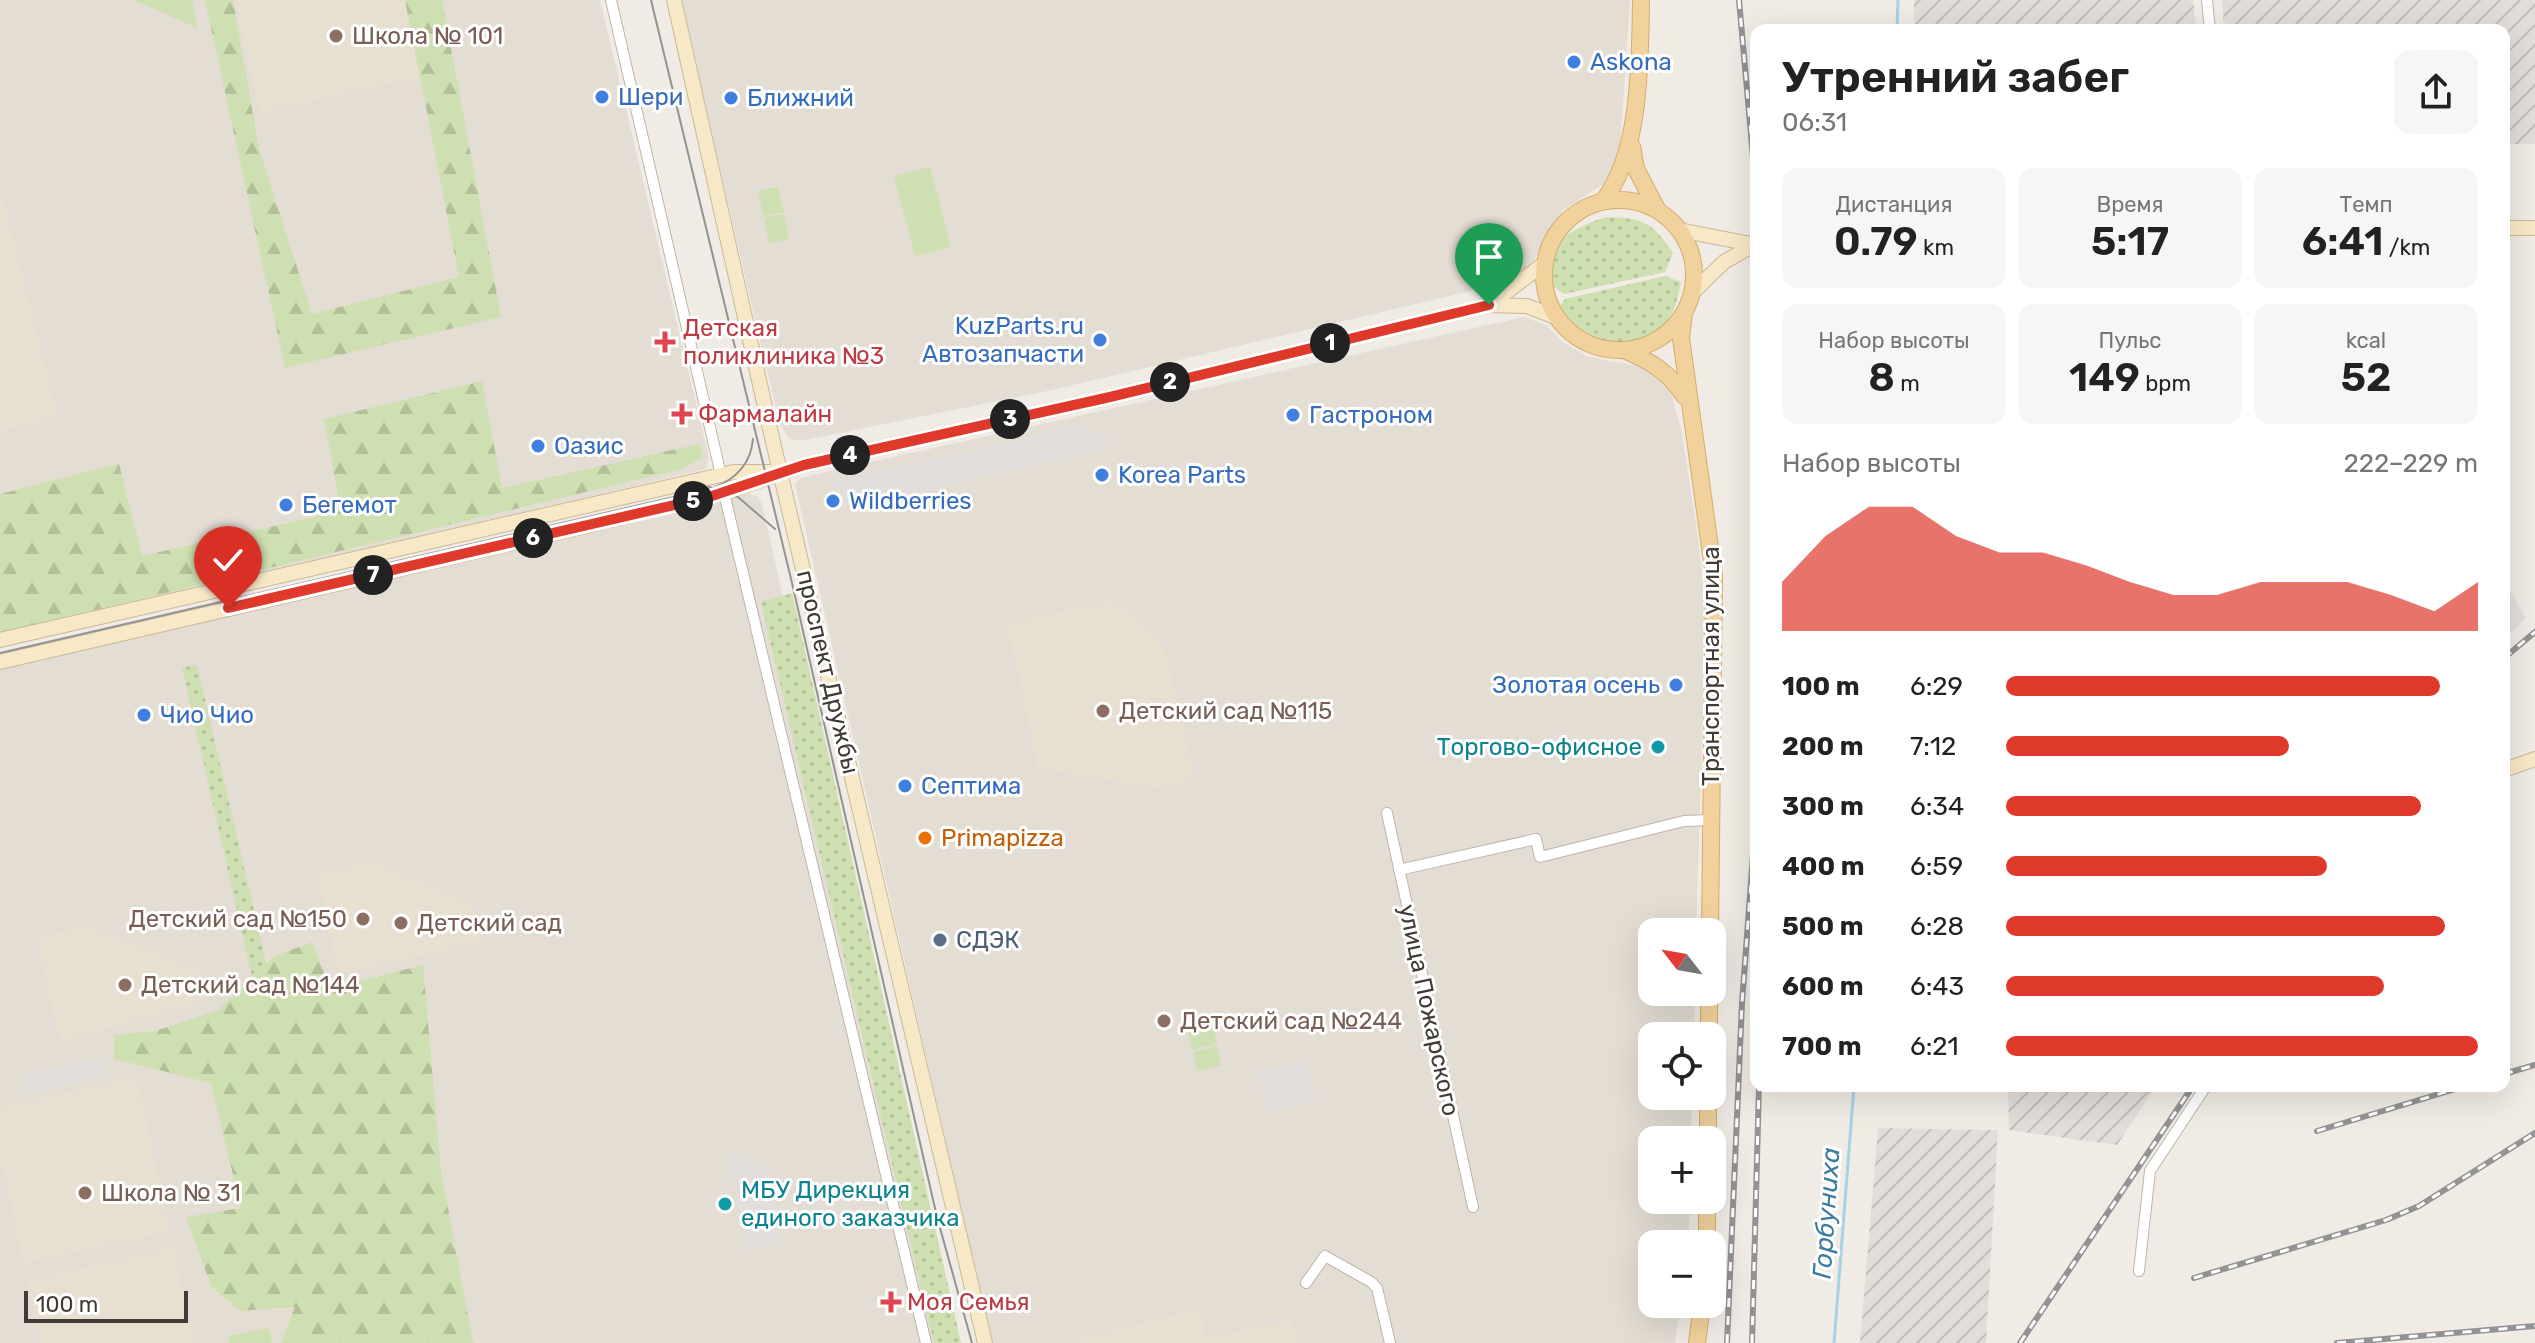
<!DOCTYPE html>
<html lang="ru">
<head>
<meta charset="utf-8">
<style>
	body { margin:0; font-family:Rubik,sans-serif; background:#f6f6f6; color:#222; height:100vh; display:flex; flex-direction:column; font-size:30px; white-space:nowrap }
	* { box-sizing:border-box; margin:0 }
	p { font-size:26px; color:#767676 }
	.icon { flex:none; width:44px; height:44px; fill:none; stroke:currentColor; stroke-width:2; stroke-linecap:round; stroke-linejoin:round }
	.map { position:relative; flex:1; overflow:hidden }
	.drawer { position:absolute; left:1750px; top:24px; width:760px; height:1068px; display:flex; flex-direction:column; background:#fff; border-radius:16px; box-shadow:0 8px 32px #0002 }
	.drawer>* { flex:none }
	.needle { width:52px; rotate:301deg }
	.tools { position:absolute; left:1638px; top:918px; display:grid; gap:16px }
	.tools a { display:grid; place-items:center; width:88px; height:88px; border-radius:16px; background:#fff; box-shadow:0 8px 32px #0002; font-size:40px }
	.scale { position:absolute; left:24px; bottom:20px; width:164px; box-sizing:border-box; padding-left:8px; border:4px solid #413b35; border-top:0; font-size:22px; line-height:28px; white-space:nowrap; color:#413b35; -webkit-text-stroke:6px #fff; paint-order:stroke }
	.pin { position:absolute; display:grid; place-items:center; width:68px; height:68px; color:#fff; margin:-82px -34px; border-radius:50% 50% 50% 0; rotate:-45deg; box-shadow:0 0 8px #0007 }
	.pin .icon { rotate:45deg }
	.km { position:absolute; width:40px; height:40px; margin:-20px; border-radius:50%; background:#222; color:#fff; font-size:22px; line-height:40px; text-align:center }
	.round { display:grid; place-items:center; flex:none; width:84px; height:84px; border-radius:16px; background:#f6f6f6 }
	.head { display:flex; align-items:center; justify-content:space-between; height:136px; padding:0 32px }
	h1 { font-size:44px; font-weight:600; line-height:60px }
	.stats { display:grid; grid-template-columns:repeat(3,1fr); gap:12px; height:136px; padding:8px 32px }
	.stats div { display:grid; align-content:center; border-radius:16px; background:#f6f6f6; text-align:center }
	.stats b { font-size:40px; font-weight:600 }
	.stats small { font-size:22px; font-weight:400 }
	.stats p { font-size:22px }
	.chart { height:224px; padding:16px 32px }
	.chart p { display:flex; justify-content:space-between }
	.chart svg { width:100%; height:144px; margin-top:8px; fill:#df392c; opacity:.7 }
	ul { padding:0 32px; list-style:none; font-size:26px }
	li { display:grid; grid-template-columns:128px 96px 1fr; align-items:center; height:60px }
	li i { height:20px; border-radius:10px; background:#df392c }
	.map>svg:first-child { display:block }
</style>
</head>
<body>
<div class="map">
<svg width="2535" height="1343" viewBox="0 0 2535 1343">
	<defs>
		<pattern id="industrial-furrows" width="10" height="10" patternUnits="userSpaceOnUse" patternTransform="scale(2)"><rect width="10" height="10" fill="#e2ddd9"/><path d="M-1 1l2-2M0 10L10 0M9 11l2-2" fill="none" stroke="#c3bfbb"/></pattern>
		<pattern id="grass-dots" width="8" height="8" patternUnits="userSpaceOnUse" patternTransform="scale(2)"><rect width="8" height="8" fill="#cedfb1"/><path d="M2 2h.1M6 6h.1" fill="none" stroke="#b2c099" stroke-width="1.8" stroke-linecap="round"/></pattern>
		<pattern id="forest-firs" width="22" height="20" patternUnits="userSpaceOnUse" patternTransform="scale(2)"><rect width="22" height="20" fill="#cedfb1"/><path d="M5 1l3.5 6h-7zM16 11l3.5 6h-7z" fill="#b2c099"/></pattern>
	</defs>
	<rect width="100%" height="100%" fill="#f0ebe4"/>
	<!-- residential -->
	<path fill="#e3ddd3" d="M0,0H600L709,458L706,469L0,636Z
		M681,0H1630L1620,146L1607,182L1564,209L1551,226L1534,260L1521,276L1504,283L1052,390L800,441L789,439L779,422Z
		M1524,317L1546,325L1561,341L1588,357L1650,368L1669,384L1682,434L1698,538L1706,615L1696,932H1652V992H1695L1694,1036H1652V1096H1692L1691,1140H1652V1200H1690L1688,1244H1652V1304H1681L1675,1343H992L795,484L803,477Z
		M749,494L757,496L762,504L952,1343H0V667Z"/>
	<!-- industrial -->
	<path fill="url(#industrial-furrows)" d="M1914,0H2193L2196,30H1914Z
		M2222,0H2535V144H2504V30H2224Z
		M2008,1086H2156L2117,1145L2009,1130Z
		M1878,1128L1998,1130L1986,1343H1860Z"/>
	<!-- education -->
	<path fill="#e7dfd0" d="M235,0H420L436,73L260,113Z
		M0,187L58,418L0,431Z
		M1111,601L1133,614L1155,636L1166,655L1195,778L1158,788L1038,768L1007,623Z
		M370,861L471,903L480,943L338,974L317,874Z
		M89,926L199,970L209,1000L60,1042L36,937Z
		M137,1077L170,1232L23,1263L0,1154V1107Z
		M173,1247L194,1343H41L27,1281Z
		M1200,1309L1207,1338L1291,1320L1300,1343H1081L1080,1338Z"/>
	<!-- grass -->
	<path fill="url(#grass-dots)" d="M1606,217C1644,218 1652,222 1673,253L1665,272L1564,294L1550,284C1550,240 1568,230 1606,217Z
		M1665,276L1681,282C1678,297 1674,317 1661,328C1628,358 1581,340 1559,307L1565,299Z
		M792,593L961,1343H934L761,602Z
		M197,665L281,1027L264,1029L182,668Z"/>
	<!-- forest -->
	<path fill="url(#forest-firs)" d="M205,0H233L259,149L312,314L459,277L405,0H442L501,317L285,368Z
		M482,381L502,488L699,444L703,457L681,469L0,633V494L119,464L142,556L341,511L324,419Z
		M312,942L330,988L423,965L441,1171L473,1343H281L295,1307L240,1311L211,1286L186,1217L241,1208L211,1083L114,1059V1035L155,1031L217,1011L275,956Z"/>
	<!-- pitch -->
	<path fill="#cedfb1" d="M135,0H192L197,28L134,0Z
		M930,167L951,247L915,256L894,176Z
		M778,187L784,212L763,216L758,191Z
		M784,214L789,239L769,243L764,218Z
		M1211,1016L1217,1044L1192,1050L1186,1021Z
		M1217,1046L1221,1065L1197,1071L1193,1052Z
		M269,1328L272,1343H230L228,1336Z"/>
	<!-- parking -->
	<path fill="#e1dedc" d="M1086,424L1089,435L1105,432L1106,448L842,510L837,487L831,483Z
		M2504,590L2510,591L2526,618L2504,639Z
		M102,1058L106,1076L25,1094L21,1075Z
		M1306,1061L1316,1100L1268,1112L1259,1072Z
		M735,1152L768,1169L779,1241L749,1250L726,1153Z"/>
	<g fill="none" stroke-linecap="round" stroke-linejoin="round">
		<!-- stream -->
		<path stroke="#a7d1e6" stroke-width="3" d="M1897,30L1898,0
			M1834,1343L1854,1086"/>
		<defs>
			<path id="street" d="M611,0L721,475
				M2207,0L2210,30
				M724,493L926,1343
				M1387,813L1473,1207
				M1399,870L1536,839L1540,857L1684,821L1711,820
				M2139,1271L2150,1171L2206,1086
				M1306,1283L1325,1256L1371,1282L1377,1288L1390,1343"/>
			<path id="secondary" d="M674,0L769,425L985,1343
				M2504,228H2535
				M1679,230L1756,245
				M1692,293L1724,262L1752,246
				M1489,305L1545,263
				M0,640L734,472H780
				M0,662L586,526L727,492L804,465L1110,397L1489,305L1527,306L1558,318
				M2504,770L2535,759"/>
			<path id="primary" d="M1632,146L1636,169L1657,209
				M1544 275a75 75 0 1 1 150 0a75 75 0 1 1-150 0Z
				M1602,202C1641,156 1640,59 1641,0
				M1684,313L1681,338L1714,576L1710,932
				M1624,350C1650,361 1668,371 1684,396
				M1709,1036V992
				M1708,1140V1096
				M1707,1244V1200
				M1697,1343L1702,1304"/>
		</defs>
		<!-- street casing -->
		<use href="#street" stroke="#bdb5ab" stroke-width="12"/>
		<!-- secondary casing -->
		<use href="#secondary" stroke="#cab999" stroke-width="16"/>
		<!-- primary casing -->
		<use href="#primary" stroke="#d4ad6e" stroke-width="18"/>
		<!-- street -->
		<use href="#street" stroke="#fff" stroke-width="10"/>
		<!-- secondary -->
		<use href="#secondary" stroke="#f7e8c7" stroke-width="14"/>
		<!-- primary -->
		<use href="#primary" stroke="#f1d29c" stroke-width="16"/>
		<!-- tram -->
		<path stroke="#939393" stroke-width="2" d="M651,0L792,583L937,1217L972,1343
			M709,487L738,497L775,529
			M0,653L713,488C736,479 751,464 753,439"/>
		<defs>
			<path id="rail" d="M1739,0L1756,191
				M2504,658L2535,632
				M2504,1074L2535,1065
				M2317,1131L2465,1086
				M2194,1278L2386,1220L2419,1206L2535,1133
				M1727,1343L1742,1003L1756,814
				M1752,1343L1759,1086
				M2020,1343L2193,1086
				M2337,1343L2535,1326"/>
		</defs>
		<!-- rail casing -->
		<use href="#rail" stroke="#939393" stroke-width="6"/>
		<!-- rail -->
		<use href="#rail" stroke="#fff" stroke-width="3" stroke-dasharray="9" stroke-linecap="butt"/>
	</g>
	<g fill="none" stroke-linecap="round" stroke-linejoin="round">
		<defs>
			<path id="route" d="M228,608L709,497L804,465L1110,397L1489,305"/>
		</defs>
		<!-- route casing -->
		<use href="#route" stroke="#fff" stroke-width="16"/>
		<!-- route -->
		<use href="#route" stroke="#df392c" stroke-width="10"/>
	</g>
	<!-- markers -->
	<g fill="#8d6e63" stroke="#fff" stroke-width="3">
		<circle cx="336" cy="36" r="8"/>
		<circle cx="1103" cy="711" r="8"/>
		<circle cx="363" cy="919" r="8"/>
		<circle cx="401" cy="923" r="8"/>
		<circle cx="125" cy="985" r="8"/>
		<circle cx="1164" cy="1021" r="8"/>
		<circle cx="85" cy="1193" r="8"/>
	</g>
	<g fill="#3f7fe0" stroke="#fff" stroke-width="3">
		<circle cx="1574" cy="62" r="8"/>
		<circle cx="602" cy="97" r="8"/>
		<circle cx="731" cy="98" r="8"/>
		<circle cx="1100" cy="340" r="8"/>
		<circle cx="1293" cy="415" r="8"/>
		<circle cx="538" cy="446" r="8"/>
		<circle cx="1102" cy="475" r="8"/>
		<circle cx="833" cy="501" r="8"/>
		<circle cx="286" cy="505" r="8"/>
		<circle cx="1676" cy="685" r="8"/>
		<circle cx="144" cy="715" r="8"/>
		<circle cx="905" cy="786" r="8"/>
	</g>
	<g fill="#e0444e" stroke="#fff" stroke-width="3">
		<path d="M661 330h8v8h8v8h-8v8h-8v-8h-8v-8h8z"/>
		<path d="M678 402h8v8h8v8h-8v8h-8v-8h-8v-8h8z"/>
		<path d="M887 1290h8v8h8v8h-8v8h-8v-8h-8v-8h8z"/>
	</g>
	<g fill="#0f9aa8" stroke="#fff" stroke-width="3">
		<circle cx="1658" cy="747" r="8"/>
		<circle cx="725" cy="1204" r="8"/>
	</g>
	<circle fill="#e8710a" stroke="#fff" stroke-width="3" cx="925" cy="838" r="8"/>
	<circle fill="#5c6f8a" stroke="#fff" stroke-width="3" cx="940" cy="940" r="8"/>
	<g text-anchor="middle" stroke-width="6" stroke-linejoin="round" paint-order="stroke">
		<!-- education labels -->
		<g font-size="24" fill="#785e54" stroke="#fff" text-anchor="start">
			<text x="352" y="44">Школа № 101</text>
			<text x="1119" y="719">Детский сад №115</text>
			<text x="347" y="927" text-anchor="end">Детский сад №150</text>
			<text x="417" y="931">Детский сад</text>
			<text x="141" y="993">Детский сад №144</text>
			<text x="1180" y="1029">Детский сад №244</text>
			<text x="101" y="1201">Школа № 31</text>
		</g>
		<!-- shop labels -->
		<g font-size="24" fill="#366cbe" stroke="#fff" text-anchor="start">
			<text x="1590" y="70">Askona</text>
			<text x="618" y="105">Шери</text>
			<text x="747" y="106">Ближний</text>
			<text x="1084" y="334" text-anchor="end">KuzParts.ru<tspan x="1084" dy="28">Автозапчасти</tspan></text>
			<text x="1309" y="423">Гастроном</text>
			<text x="554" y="454">Оазис</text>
			<text x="1118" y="483">Korea Parts</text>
			<text x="849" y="509">Wildberries</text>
			<text x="302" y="513">Бегемот</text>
			<text x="1660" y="693" text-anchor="end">Золотая осень</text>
			<text x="160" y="723">Чио Чио</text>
			<text x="921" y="794">Септима</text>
		</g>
		<!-- health labels -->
		<g font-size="24" fill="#be3a42" stroke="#fff" text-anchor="start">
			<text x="683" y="336">Детская<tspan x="683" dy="28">поликлиника №3</tspan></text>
			<text x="698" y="422">Фармалайн</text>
			<text x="907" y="1310">Моя Семья</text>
		</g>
		<!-- street labels -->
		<g font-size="24" fill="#413b35" stroke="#fff">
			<text transform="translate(1711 666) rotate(-90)" y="8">Транспортная улица</text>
			<text transform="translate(828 672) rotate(77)" y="8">проспект Дружбы</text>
			<text transform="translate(1429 1010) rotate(78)" y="8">улица Пожарского</text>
		</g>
		<!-- culture labels -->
		<g font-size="24" fill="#0d838f" stroke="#fff" text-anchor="end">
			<text x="1642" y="755">Торгово-офисное</text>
			<text x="741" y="1198" text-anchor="start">МБУ Дирекция<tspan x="741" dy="28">единого заказчика</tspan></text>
		</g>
		<!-- food labels -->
		<g font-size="24" fill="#c56008" stroke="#fff" text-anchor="start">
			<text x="941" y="846">Primapizza</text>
		</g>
		<!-- service labels -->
		<g font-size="24" fill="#4e5e75" stroke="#fff" text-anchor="start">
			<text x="956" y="948">СДЭК</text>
		</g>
		<!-- water labels -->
		<g font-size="26" font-style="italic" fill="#3c7d9f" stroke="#fff">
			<text transform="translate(1826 1213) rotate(-86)" y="9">Горбуниха</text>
		</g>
	</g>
</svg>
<div class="tools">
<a><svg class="needle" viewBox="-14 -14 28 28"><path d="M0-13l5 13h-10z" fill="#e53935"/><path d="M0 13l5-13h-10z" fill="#767676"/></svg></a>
<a><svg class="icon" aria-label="locate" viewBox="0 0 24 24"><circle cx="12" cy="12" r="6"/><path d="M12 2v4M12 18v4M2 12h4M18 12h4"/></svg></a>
<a>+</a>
<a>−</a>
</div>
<div class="scale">100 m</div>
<div class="pin" style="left:1489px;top:305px;background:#1e9e55"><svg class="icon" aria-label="arrive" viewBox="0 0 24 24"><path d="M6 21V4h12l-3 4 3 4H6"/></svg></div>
<div class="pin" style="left:228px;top:608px;background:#d93025"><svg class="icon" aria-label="check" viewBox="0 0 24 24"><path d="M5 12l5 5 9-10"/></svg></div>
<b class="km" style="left:1330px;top:343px">1</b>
<b class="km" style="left:1170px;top:382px">2</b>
<b class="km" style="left:1010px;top:419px">3</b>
<b class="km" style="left:850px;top:455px">4</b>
<b class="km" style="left:693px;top:501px">5</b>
<b class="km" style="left:533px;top:538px">6</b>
<b class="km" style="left:373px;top:575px">7</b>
<section class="drawer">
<div class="head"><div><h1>Утренний забег</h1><p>06:31</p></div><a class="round"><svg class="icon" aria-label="share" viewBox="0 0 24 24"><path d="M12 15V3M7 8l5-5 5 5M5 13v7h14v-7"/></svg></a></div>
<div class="stats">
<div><p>Дистанция</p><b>0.79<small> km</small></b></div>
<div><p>Время</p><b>5:17</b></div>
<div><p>Темп</p><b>6:41<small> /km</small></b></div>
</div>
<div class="stats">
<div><p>Набор высоты</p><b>8<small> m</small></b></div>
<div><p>Пульс</p><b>149<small> bpm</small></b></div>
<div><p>kcal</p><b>52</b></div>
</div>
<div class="chart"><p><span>Набор высоты</span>222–229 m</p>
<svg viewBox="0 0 160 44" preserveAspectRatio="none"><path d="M0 44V29L10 15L20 6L30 6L40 15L50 20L60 20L70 24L80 29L90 33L100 33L110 29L120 29L130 29L140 33L150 38L160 29V44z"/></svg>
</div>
<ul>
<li><b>100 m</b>6:29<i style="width:92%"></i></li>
<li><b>200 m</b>7:12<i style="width:60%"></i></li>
<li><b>300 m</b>6:34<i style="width:88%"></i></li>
<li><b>400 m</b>6:59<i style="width:68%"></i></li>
<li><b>500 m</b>6:28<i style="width:93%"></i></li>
<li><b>600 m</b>6:43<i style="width:80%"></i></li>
<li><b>700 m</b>6:21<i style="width:100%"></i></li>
</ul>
</section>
</div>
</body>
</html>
